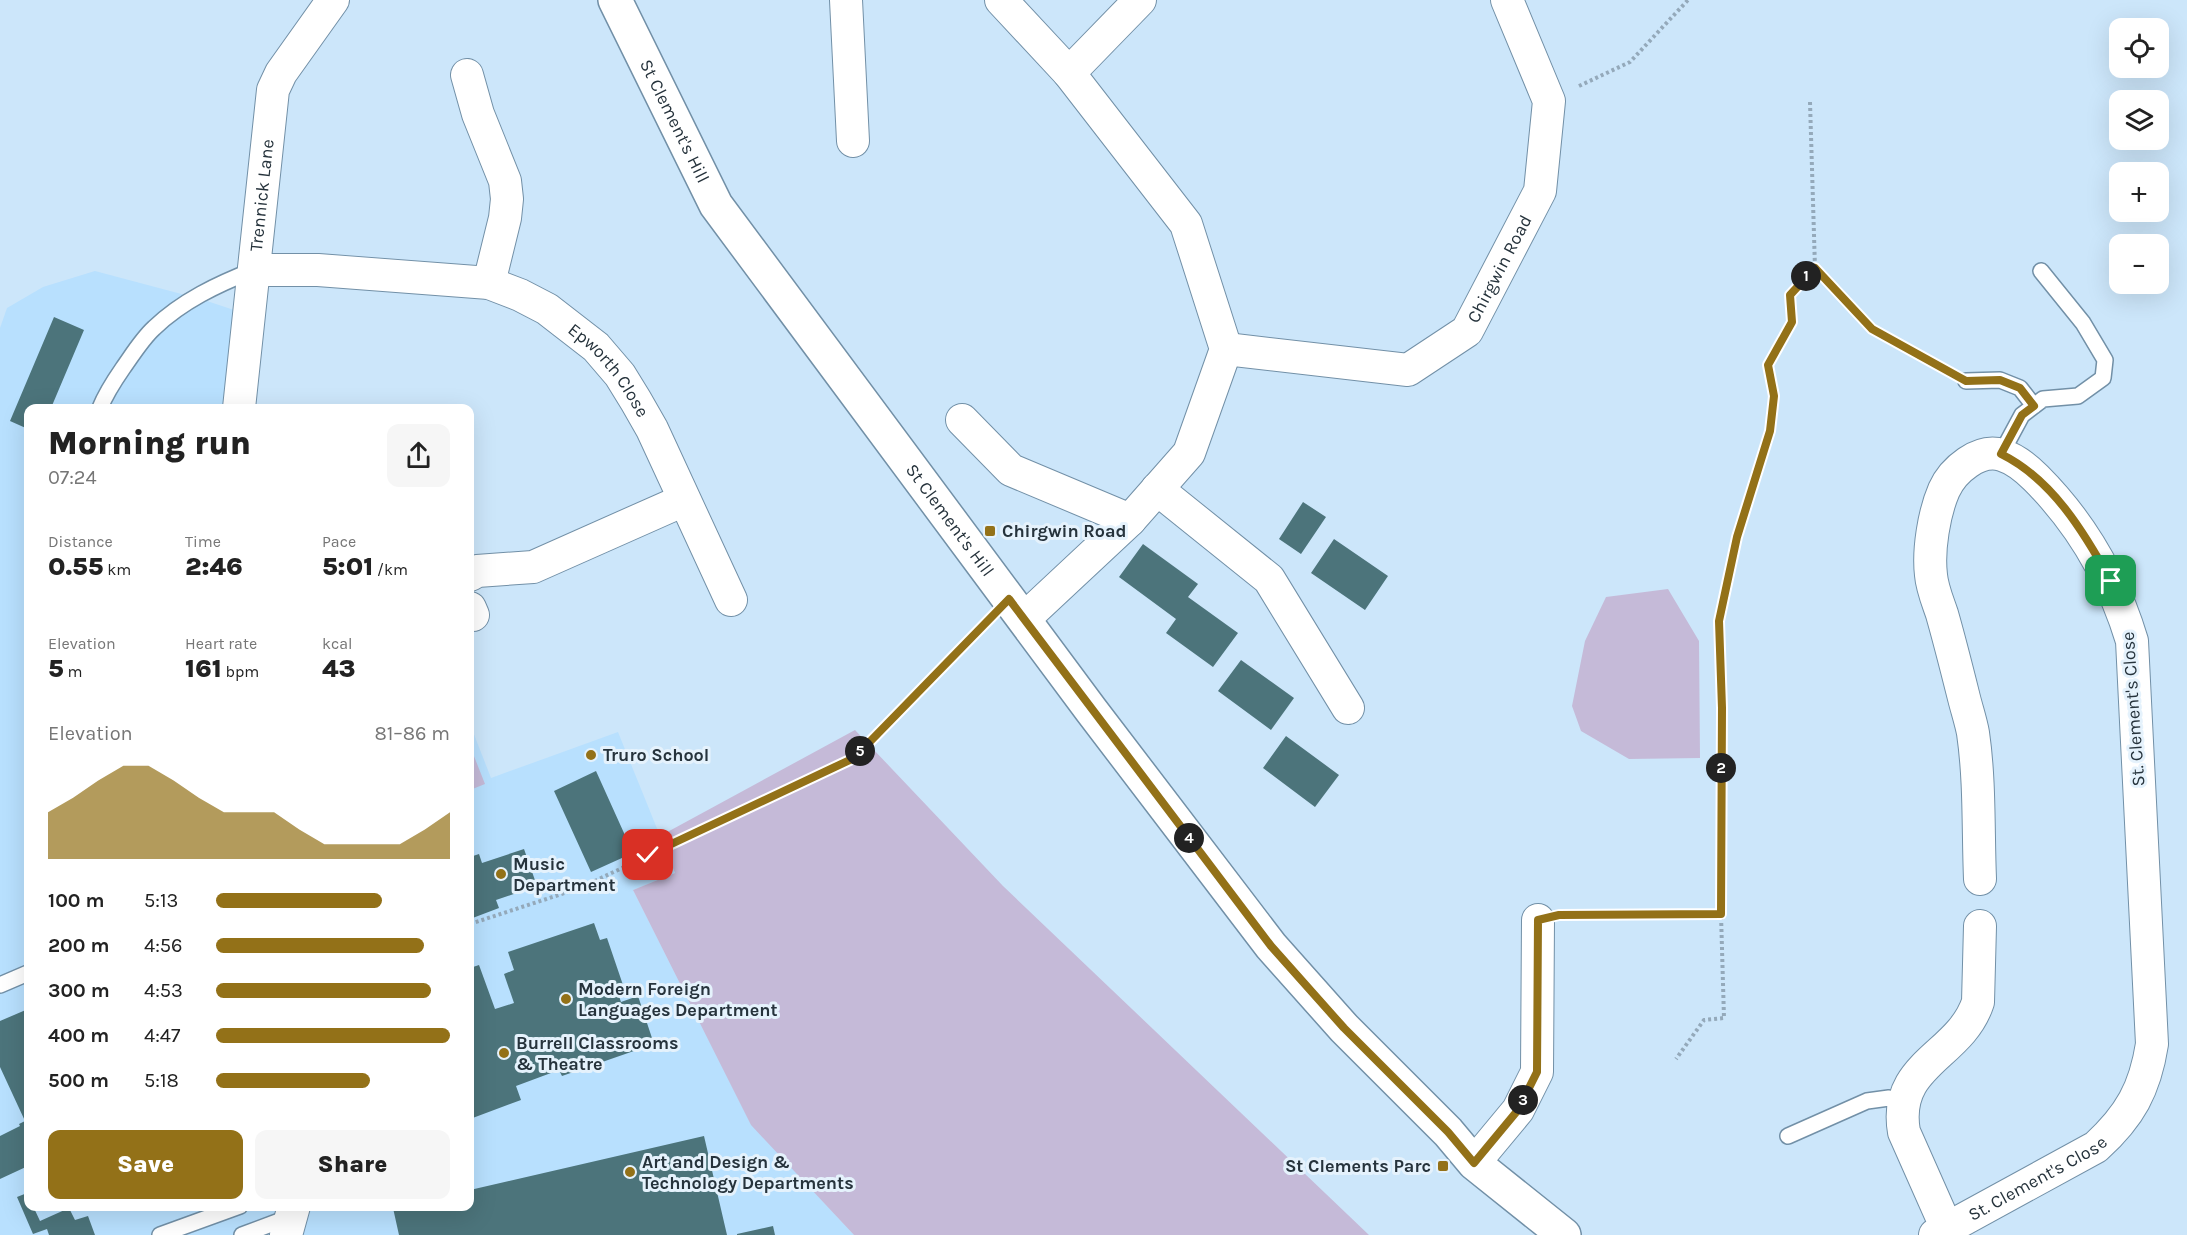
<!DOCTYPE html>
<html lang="en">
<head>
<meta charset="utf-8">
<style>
	body { margin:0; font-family:Karla,sans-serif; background:#f6f6f6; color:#222; height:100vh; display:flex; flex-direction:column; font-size:22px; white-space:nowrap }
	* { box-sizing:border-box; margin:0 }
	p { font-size:20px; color:#767676 }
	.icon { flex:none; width:33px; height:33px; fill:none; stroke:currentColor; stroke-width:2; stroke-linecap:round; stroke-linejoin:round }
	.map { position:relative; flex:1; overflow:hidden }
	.panel { position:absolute; left:24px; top:404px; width:450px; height:807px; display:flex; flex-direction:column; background:#fff; border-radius:12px; box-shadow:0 6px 24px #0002 }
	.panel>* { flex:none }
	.fabs { position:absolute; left:2109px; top:18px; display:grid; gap:12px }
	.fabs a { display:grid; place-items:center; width:60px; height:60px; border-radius:12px; background:#fff; box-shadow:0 6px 24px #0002; font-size:30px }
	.pin { position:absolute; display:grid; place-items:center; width:51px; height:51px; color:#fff; margin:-26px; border-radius:12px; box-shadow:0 3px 9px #0006 }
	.km { position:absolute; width:30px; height:30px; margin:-15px; border-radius:50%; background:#222; color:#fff; font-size:16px; line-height:30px; text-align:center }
	.round { display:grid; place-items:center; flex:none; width:63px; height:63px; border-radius:12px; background:#f6f6f6 }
	.headline { display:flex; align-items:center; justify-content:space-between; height:102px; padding:0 24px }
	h1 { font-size:33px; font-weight:800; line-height:45px }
	.stats { display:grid; grid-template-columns:repeat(3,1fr); gap:9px; height:102px; padding:6px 24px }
	.stats div { display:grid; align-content:center }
	.stats b { font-size:26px; font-weight:800 }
	.stats small { font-size:16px; font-weight:400 }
	.stats p { font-size:16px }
	.chart { height:168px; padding:12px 24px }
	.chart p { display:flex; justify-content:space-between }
	.chart svg { width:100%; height:108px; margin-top:6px; fill:#937118; opacity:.7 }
	.primary-button { display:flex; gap:12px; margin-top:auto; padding:12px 24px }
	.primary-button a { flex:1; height:69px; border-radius:12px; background:#937118; color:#fff; font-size:24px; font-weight:800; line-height:69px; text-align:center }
	.primary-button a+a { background:#f6f6f6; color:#222 }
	ul { padding:0 24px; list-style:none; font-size:20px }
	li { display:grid; grid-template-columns:96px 72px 1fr; align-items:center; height:45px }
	li i { height:15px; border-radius:8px; background:#937118 }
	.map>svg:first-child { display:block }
</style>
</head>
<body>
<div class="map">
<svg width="2187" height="1235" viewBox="0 0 2187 1235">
	<rect width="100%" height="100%" fill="#cce6fa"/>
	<!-- built -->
	<path fill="#b8e0fe" d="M95,271L204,300L240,312L248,408H28V1206H470V724L491,778L618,732L675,873L633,890L751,1124L854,1235H0V328L7,308L43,287Z"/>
	<!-- green -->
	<path fill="#c5bad8" d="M1668,589L1699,641L1700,758L1629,759L1581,731L1572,706L1585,641L1606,597Z
		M855,730L1003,886L1369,1235H854L751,1125L633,890L675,873L660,836Z
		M470,746L485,784L470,790Z"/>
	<!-- building -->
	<path fill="#4c747b" d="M54,317L84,330L51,408H28V429L10,421Z
		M1303,502L1326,517L1301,554L1279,539Z
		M1334,539L1388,576L1365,610L1311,573Z
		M1143,544L1198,584L1188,597L1238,633L1213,667L1166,633L1176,619L1119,577Z
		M1241,660L1294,698L1271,730L1218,691Z
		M1286,736L1339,775L1315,807L1263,768Z
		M596,771L633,853L591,872L554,791Z
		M524,849L537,886L496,900L499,908L470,919V853L473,856L479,854L482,863Z
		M594,923L600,940L607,938L623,985L616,987L621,1002L638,996L654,1044L562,1076L559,1070L516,1086L521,1100L470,1119V968L479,965L495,1009L514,1003L504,974L514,970L508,952Z
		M28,1009V1166L0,1179V1136L20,1126L19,1124L25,1121L0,1067V1021Z
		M704,1136L727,1235H399L393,1208L402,1206H470V1190Z
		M27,1193L28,1206H33L40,1221L69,1208L75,1220L88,1216L95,1235H49L47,1229L33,1234L17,1197Z
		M773,1226L775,1235H737V1234Z"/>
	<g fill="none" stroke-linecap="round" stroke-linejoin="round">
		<defs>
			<path id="lane" d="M1966,381L2000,380L2020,388L2034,406
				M100,408C106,393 114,381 123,368C133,354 142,339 154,328C182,301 218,284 254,270
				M2001,454L2022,415L2043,399L2078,396L2103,378L2105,360L2083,323L2041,271
				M0,985L28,973
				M1788,1136L1867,1101L1889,1098L1903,1104
				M160,1235L240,1206
				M242,1235L290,1217"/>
			<g id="street">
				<path d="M846,0L853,141"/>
				<path d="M1001,0L1069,73L1186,224L1226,349L1189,453L1130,520L1024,619"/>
				<path d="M1069,73L1140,0"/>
				<path d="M467,75L478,114L505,181L507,199L505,218L489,283"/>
				<path id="s1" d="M254,270H318L489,283L520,295L547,309L596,347L620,375L636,401L652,429L731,600"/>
				<path id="s2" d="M1226,349L1408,370L1467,331L1540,191L1549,101L1507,0"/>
				<path id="s3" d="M239,408L273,90L281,73L333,0"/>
				<path d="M962,420L1011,470L1130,520"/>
				<path d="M1157,489L1269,579L1348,708"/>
				<path d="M470,575L477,571L533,567L684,500"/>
				<path d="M470,608L473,615"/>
				<path d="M1474,1163L1518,1110L1537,1072L1538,920"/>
				<path d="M1947,1229L1904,1132C1892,1063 1960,1057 1978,1002L1980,926"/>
				<path d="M286,1235L294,1206"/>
				<path id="s4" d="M1935,1235L2096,1147C2130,1116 2145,1089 2152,1044L2132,641C2113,578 2082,524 2036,478C2027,469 2015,459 2002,455C1979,448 1953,470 1944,490C1934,513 1928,550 1931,575C1932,588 1938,602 1942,614C1950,642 1957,670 1964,698C1967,710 1971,722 1973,733C1980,781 1978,831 1980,879"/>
			</g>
			<g id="secondary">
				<path id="s5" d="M615,0L716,205L1091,710L1271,946L1344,1028L1448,1132L1474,1163L1564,1235"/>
			</g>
		</defs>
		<!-- lane casing -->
		<use href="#lane" stroke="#7290a7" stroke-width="18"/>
		<!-- street casing -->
		<use href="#street" stroke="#7290a7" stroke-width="34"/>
		<!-- secondary casing -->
		<use href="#secondary" stroke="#7290a7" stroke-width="36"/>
		<!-- path -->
		<path stroke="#94a9ba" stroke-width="4" stroke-dasharray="3 3" stroke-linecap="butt" d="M1579,86L1630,62L1688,0
			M1810,102L1815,268L1872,329L1945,369
			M1721,914L1722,708L1719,621L1737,537L1770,431L1774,395L1768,365L1793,323L1790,295L1815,268
			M1568,915L1721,914L1724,1018L1704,1020L1676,1059
			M470,924L580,888L854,758L985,623"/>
		<!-- lane -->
		<use href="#lane" stroke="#fff" stroke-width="15"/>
		<!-- street -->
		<use href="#street" stroke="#fff" stroke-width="32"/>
		<!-- secondary -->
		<use href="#secondary" stroke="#fff" stroke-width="33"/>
	</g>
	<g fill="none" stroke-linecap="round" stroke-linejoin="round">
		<defs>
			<path id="route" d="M648,855L854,758L1009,599L1271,946L1344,1028L1448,1132L1474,1163L1518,1110L1537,1072L1538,920L1559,915L1721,914L1722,708L1719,621L1737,537L1770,431L1774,396L1768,365L1792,322L1790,295L1815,268L1872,329L1966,381L2000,380L2020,388L2034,406L2022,415L2001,454C2052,479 2084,532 2111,581"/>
		</defs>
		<!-- route casing -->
		<use href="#route" stroke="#fff" stroke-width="12"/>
		<!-- route -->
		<use href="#route" stroke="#937118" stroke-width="8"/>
	</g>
	<!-- markers -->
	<g fill="#937118" stroke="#e5f2fc" stroke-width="2">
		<rect x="984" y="525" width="12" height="12" rx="3"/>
		<circle cx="591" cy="755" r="6"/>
		<circle cx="501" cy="874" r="6"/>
		<circle cx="566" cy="999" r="6"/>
		<circle cx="504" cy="1053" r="6"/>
		<rect x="1437" y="1160" width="12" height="12" rx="3"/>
		<circle cx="630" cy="1172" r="6"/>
	</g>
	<g text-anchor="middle" stroke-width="6" stroke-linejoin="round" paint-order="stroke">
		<!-- street labels -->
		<g font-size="18" fill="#26333c" stroke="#e5f2fc">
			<text dy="6" stroke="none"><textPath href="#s5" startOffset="135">St Clement's Hill</textPath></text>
			<text dy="6" stroke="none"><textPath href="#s3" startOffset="214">Trennick Lane</textPath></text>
			<text dy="6" stroke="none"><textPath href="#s2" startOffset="324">Chirgwin Road</textPath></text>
			<text dy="6" stroke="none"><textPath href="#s1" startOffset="387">Epworth Close</textPath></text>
			<text dy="6" stroke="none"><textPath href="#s5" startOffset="621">St Clement's Hill</textPath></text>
			<text transform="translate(2133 709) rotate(-94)" y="6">St. Clement's Close</text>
			<text dy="6" stroke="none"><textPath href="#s4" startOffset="117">St. Clement's Close</textPath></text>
		</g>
		<!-- poi labels -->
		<g font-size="18" font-weight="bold" fill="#26333c" stroke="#e5f2fc" text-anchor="start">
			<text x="1002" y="537">Chirgwin Road</text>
			<text x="603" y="761">Truro School</text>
			<text x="513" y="870">Music<tspan x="513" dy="21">Department</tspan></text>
			<text x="578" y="995">Modern Foreign<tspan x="578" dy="21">Languages Department</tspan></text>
			<text x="516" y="1049">Burrell Classrooms<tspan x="516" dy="21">&amp; Theatre</tspan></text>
			<text x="642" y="1168">Art and Design &amp;<tspan x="642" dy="21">Technology Departments</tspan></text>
			<text x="1431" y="1172" text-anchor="end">St Clements Parc</text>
		</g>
	</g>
</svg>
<div class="fabs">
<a><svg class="icon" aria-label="locate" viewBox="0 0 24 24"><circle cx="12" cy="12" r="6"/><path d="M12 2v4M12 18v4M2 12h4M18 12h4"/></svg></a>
<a><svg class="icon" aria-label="layers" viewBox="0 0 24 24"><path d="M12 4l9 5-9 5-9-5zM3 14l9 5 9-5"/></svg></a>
<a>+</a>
<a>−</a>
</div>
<div class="pin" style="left:2111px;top:581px;background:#1e9e55"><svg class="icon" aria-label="arrive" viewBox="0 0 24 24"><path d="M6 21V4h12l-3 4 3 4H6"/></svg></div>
<div class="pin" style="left:648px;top:855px;background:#d93025"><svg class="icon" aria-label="check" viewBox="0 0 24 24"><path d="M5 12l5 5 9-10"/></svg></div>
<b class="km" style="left:1806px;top:276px">1</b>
<b class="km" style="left:1721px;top:768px">2</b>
<b class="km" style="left:1523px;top:1100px">3</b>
<b class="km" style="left:1189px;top:838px">4</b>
<b class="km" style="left:860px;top:751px">5</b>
<section class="panel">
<div class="headline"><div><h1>Morning run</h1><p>07:24</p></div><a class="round"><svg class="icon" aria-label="share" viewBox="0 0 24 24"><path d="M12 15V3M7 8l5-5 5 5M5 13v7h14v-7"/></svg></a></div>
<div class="stats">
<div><p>Distance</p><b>0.55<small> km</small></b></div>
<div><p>Time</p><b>2:46</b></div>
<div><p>Pace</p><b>5:01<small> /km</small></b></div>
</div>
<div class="stats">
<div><p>Elevation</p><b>5<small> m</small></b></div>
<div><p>Heart rate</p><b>161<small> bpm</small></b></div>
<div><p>kcal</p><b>43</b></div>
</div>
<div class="chart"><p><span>Elevation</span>81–86 m</p>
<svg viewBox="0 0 160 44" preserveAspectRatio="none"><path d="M0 44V25L10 19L20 12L30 6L40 6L50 12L60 19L70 25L80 25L90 25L100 32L110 38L120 38L130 38L140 38L150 32L160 25V44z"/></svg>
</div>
<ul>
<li><b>100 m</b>5:13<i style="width:71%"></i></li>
<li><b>200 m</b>4:56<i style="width:89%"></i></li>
<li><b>300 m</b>4:53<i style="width:92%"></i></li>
<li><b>400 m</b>4:47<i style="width:100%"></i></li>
<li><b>500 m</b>5:18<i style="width:66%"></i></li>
</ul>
<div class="primary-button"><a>Save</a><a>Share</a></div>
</section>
</div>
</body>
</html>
